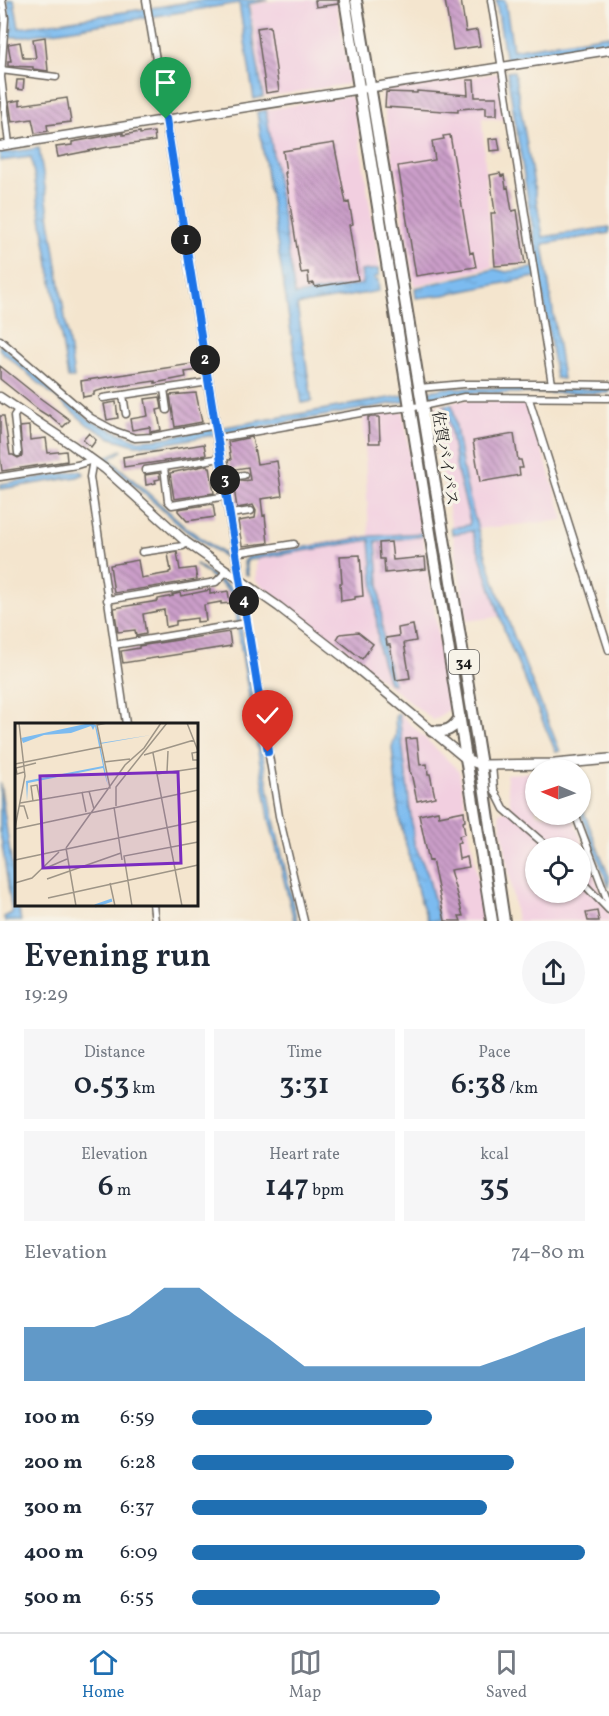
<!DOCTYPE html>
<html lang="en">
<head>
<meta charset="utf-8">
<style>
	body { margin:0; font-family:Vollkorn,"Noto Serif JP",serif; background:#f6f6f7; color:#1f2937; height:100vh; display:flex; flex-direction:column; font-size:22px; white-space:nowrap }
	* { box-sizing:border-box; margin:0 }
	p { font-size:20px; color:#747a83 }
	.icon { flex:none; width:33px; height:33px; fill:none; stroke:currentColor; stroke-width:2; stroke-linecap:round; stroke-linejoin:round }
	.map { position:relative; height:921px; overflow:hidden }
	.panel { display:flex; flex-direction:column; background:#fff; flex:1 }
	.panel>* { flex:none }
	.needle { width:39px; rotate:272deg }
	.buttons { position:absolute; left:525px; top:759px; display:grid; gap:12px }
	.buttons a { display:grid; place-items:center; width:66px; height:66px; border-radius:50%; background:#fff; box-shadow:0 2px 4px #0004; font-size:30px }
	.pin { position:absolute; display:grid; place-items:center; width:51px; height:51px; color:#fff; margin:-62px -26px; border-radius:50% 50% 50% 0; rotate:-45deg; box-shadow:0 0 6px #0007 }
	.pin .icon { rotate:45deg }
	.km { position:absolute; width:30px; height:30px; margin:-15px; border-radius:50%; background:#222; color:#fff; font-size:16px; line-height:30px; text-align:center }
	.round { display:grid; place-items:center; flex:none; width:63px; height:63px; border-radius:32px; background:#f6f6f7 }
	.summary { display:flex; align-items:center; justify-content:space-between; height:102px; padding:0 24px }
	h1 { font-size:33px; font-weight:600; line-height:45px }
	.metrics { display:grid; grid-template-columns:repeat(3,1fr); gap:9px; height:102px; padding:6px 24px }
	.metrics div { display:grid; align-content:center; border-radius:0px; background:#f6f6f7; text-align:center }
	.metrics b { font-size:30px; font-weight:600 }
	.metrics small { font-size:16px; font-weight:400 }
	.metrics p { font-size:16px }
	.chart { height:168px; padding:12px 24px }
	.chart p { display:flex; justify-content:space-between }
	.chart svg { width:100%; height:108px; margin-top:6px; fill:#1f6fb2; opacity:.7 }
	ul { padding:0 24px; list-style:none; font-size:20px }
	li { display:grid; grid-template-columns:96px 72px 1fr; align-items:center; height:45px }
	li i { height:15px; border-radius:8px; background:#1f6fb2 }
	.tab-bar { display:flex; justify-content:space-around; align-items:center; height:84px; border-top:2px solid #e0e1e3; background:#fff; font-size:16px; color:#747a83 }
	.tab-bar a { display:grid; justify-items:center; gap:3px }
	.tab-bar .selected { color:#1f6fb2 }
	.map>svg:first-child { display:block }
</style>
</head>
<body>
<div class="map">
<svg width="609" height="921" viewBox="0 0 609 921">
	<defs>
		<pattern id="water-ripples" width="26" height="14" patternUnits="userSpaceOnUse" patternTransform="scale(1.5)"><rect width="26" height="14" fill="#7cbbf0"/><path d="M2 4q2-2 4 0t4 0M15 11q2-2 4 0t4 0" fill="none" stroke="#6ba0cd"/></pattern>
		<pattern id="building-back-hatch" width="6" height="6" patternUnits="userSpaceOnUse" patternTransform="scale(1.5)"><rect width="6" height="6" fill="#cb9ec9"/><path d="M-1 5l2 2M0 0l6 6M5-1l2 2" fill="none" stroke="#a480a2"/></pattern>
	</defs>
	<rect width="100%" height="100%" fill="#f7f3e8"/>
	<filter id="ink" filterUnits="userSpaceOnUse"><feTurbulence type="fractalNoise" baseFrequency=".0167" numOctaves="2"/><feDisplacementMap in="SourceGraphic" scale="12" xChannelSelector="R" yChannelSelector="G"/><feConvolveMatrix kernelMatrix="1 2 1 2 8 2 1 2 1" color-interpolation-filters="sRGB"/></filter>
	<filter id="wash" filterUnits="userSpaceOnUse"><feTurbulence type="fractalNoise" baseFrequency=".008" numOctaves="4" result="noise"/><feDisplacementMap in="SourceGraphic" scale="24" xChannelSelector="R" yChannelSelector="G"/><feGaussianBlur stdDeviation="1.35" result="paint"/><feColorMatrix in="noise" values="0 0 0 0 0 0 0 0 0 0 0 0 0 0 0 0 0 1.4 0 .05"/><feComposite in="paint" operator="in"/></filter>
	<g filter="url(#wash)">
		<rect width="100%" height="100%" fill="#f4e5ce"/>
		<!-- built -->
		<path fill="#f2cfe0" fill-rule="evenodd" d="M279,0H336L350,81L347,84L264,97L250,5Z
			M499,73L507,120L482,118L492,267L414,286L382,96L384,90Z
			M349,96L353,99L379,263L378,269L361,271L363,284L295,295L266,110Z
			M463,400L527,402L564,520L476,529L503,616L467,621L432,407Z
			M403,411L450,709L433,720L256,581V554L369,535L363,414Z
			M398,712L459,771L485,921H433L412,845Z
			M535,772L536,814L572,815L609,914V921H517L499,813L511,808L506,774ZM536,848H580V892H536Z"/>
		<!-- water -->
		<path fill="url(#water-ripples)" stroke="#4c6c86" stroke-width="1.5" d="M7,0H14L19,28L203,0H268L248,4L263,97L254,99L239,3L21,37H10L9,32L12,30Z
			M496,0H505L513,50L609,35V42L514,57V60L506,62Z
			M514,71L543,237L609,227V233L543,244L563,379L556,378L540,276L443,295L416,298L415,288L495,269L506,272L539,267L507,72Z
			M266,110L295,295L363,284L361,271L378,269L379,276L374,277L375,280H378L379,291L297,305L312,401L302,403L257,112Z
			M39,148L74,377V378H68L31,157L0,161V151L3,150L4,153Z
			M0,344L91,421L137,440L157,439L446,388L609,389V393H468L447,394L157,445H135L111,438L88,425L0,350Z
			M451,404L453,407C459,445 464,483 475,519C497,599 529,675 560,751L556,752L507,638L472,531L452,534L451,528L469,525L470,521L457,470L447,409L444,405Z
			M121,450L122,451L110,459L187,528L225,555L224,557L185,530L104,458Z
			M79,471L83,472L84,474L77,477L0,489V484Z
			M422,533L423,536L376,542L384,650L394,684L389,683L379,651L370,540L248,560L246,563L248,575L245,574L244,562L247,557L373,536Z
			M197,564L235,591L273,816L297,921H294L269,818L232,593L196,565Z
			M397,714H399L414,843L428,875L439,921H428L419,896L399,817L392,747L396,735L395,717Z
			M0,783L16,894V904L18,905L21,921H5L4,917L12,913L0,830Z
			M581,804L609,877V888L581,814Z"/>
		<g id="blocks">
			<!-- building -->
			<path fill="url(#building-back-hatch)" d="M315,0H338V4L316,7Z
				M445,0H461L466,32L477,30L480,46L453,50Z
				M270,26L279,91L266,93L257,28Z
				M45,37L48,71L33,69V67L8,66V61H11L8,44L20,42L23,58H36L33,39Z
				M17,80H24L23,90L16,89Z
				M467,80H474L475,97H497V115H486V107L458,109V112L385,107L386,92L417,93V91L468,95Z
				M67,98L71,122L47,125L48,131L35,133L32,119L12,122L9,102L20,100V105Z
				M140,132V134L154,132L155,141L108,147L58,157L56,147L72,145V142L123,133V135Z
				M450,135L470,253L473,252L476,267L416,276L398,166L435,160L432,141L444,139L443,136Z
				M498,138L500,150L490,151L489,139Z
				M334,143L346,203L349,202L353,224L349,225L358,280L315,287L314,283L309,284L308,272L301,273L285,173H286L283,151Z
				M500,173L501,176L504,175L506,188L508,187L512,211L517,210L525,264L495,266L491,213H495L490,175Z
				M198,363L199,370L185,372L186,377L155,383V381L108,388L94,392V395L83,397L81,381Z
				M0,366L40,398L70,420L63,427L49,415L48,416L40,411L0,379Z
				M196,393L202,422L175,427L170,395Z
				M160,397L162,409L157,410L161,430L150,432V427L132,430L130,419L148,416L145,399Z
				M116,402L118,418L107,420L104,404Z
				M0,416H4L10,455H13L18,458L22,456L20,427L29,426L30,440L46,438L48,453L66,451L67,461L2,471L0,457Z
				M368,417H379L380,443H369Z
				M89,433L96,440L91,447L83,440Z
				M514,434L518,460H521L523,468H519L520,475L480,482L473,441Z
				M252,437L257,464L277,461L282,496L261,499L263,516L265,515L268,543L242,546L238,521L255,518L256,511L253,505L237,508L233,482L250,480L248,467L230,470L228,460H231L228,442Z
				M204,444L206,455L124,467L123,457Z
				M208,465V467H210L214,493L174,499L170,473Z
				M159,473L160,479L155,480L156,483L146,485L145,475Z
				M213,504L215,517L187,521L178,511V509Z
				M391,542L393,560L425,557L426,569L385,573L384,559H380L379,543Z
				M177,552L180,570L195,568L197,580L114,593L110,565L138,560L141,578L169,573V572L171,571L168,554Z
				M360,555L363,596L355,597V599L341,601L340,583H342L340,556Z
				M210,590V594L228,591L230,603L221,604V602L204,605L206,621L197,622V618L176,621V625L166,627L164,610L143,614L146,634L136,636L135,630L118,632L114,608L158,601V599L173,596L172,595L180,593L181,596Z
				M413,625L416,641L404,643L410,678L396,680L390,645H387L386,638L399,636L398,628Z
				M229,632L231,646L123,663L121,651L139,648V646Z
				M358,632L373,644L362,659L337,639L340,634Z
				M417,738L420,765L427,764L428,774H430L435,797L417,801L411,773H410L406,739Z
				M438,811L439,816L464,811L465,821L463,822L465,834L459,836L460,842L457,843L459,859L467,857L469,867L450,870L463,916H459L461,921H445L432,860L429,861L419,815Z
				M597,911L599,921H588L586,913Z"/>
		</g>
	</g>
	<g filter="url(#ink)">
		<use href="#blocks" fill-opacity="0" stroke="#68625a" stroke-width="1.5"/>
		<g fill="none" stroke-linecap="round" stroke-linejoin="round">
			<defs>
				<path id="minor" d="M2,0L5,18L1,77L9,144
					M146,0L166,119
					M491,0L552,384L609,385
					M1,70L56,77
					M0,340L91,418L115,431L135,438L152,437L216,425
					M419,388L464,384H552
					M164,389L167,410
					M123,395L126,414
					M103,398L209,382
					M529,399L609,650
					M218,438L366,412L422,406L464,397L609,398
					M18,453L14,416L18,410
					M164,467L168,501L172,505L227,496
					M145,470L221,458
					M0,477L77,465L93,460L90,477L126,724
					M224,478L244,475
					M230,514L251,511
					M142,552L183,546L186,542
					M236,553L294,544
					M240,580L279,816L304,921
					M107,600L216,582L228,570
					M114,645L247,623
					M492,765L494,789L504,809L549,848
					M575,814L609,904
					M580,880L609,910
					M153,904L155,921"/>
				<path id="tertiary" d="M166,119L240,579
					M0,146L609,50
					M0,397L72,445L105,469L186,542L279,607L342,656L467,760L481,765"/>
				<path id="secondary" d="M481,765L555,764L609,759"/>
				<path id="trunk" d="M345,0L492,921
					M356,0L481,765L504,921
					M432,731C446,733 454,729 460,717"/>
			</defs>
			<!-- minor casing -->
			<use href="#minor" stroke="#68625a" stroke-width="9"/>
			<!-- tertiary casing -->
			<use href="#tertiary" stroke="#68625a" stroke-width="11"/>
			<!-- secondary casing -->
			<use href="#secondary" stroke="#68625a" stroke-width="12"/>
			<!-- trunk casing -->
			<use href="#trunk" stroke="#68625a" stroke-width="14"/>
			<!-- minor -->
			<use href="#minor" stroke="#fff" stroke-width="6"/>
			<!-- tertiary -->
			<use href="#tertiary" stroke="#fff" stroke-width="8"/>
			<!-- secondary -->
			<use href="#secondary" stroke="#fff" stroke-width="9"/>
			<!-- trunk -->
			<use href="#trunk" stroke="#fff" stroke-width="10"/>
		</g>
	</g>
	<g fill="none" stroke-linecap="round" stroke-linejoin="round" filter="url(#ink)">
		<defs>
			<path id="route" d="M166,119L268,752"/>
		</defs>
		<!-- route casing -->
		<use href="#route" stroke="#fff" stroke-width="12"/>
		<!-- route -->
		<use href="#route" stroke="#1a73e8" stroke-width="8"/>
	</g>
	<g text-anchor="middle" stroke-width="6" stroke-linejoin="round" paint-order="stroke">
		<!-- shield labels -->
		<rect fill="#f7f3e8" stroke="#5e5c59" stroke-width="1.5" x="449" y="650" width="30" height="24" rx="4.5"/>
		<g font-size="15" font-weight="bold" fill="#1c1c1c">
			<text x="464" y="667">34</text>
		</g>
		<!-- street labels -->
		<g font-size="16" fill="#1c1c1c" stroke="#f7f3e8">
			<text transform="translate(446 458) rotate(81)" y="6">佐賀バイパス</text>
		</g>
	</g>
	<!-- overview -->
	<g transform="translate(15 723)">
		<rect width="183" height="183" fill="#f4e5ce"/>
		<path d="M75,0L81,2L85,20L136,12L85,21L93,63L88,45L13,60L12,78L11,58L88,43L80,3L78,7L76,3L56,10L29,12L8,20L6,15Z" fill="#7cbbf0"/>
		<path fill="none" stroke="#7cbbf0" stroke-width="3" d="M80,183L97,177"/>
		<path fill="none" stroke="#9e9587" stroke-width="1.5" d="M172,0L183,28M183,29L177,30L178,37H183M138,30L167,183M129,32L179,17M89,39L115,36M0,41L86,24M9,49L2,51L1,45L21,40M152,49L153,28M142,51L183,45M74,68L79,86M67,69L71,89M18,78L16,63L22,62L25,77M5,80L95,65L82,2L92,0M4,83H9L13,96M101,83V64L152,0M99,84L107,137M0,105L10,53L4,0M0,106L183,67M51,125L110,42L129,25L146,0M51,125L61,183M0,137L183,98M31,145L52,136M32,156L106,130M0,160L17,155L44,129M95,160L100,183M33,175L183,142M117,183L109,133L183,119"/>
		<path fill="#7b2cbf" fill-opacity="0.15" stroke="#7b2cbf" stroke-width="3" d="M163,49L166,140L28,145L25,53Z"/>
		<rect width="183" height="183" fill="none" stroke="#1c1c1c" stroke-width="3"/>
	</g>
</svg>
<div class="buttons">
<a><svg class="needle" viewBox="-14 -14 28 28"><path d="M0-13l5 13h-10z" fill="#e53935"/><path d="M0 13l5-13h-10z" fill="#747a83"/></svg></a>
<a><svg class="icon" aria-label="locate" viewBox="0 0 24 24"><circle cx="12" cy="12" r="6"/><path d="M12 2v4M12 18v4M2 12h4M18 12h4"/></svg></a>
</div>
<div class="pin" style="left:166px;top:119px;background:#1e9e55"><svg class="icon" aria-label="arrive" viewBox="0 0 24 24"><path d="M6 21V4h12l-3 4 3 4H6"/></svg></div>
<div class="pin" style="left:268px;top:752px;background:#d93025"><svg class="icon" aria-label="check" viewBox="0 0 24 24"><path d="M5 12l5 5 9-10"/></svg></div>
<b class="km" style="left:186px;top:240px">1</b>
<b class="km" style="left:205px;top:360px">2</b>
<b class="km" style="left:225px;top:480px">3</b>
<b class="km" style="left:244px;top:601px">4</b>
</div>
<section class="panel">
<div class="summary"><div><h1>Evening run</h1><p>19:29</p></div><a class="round"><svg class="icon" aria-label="share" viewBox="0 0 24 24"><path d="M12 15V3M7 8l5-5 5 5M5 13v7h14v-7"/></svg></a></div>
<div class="metrics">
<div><p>Distance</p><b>0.53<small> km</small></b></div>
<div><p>Time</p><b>3:31</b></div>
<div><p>Pace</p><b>6:38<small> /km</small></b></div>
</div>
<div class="metrics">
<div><p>Elevation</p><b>6<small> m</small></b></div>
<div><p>Heart rate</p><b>147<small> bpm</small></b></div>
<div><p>kcal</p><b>35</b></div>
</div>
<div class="chart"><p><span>Elevation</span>74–80 m</p>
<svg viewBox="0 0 160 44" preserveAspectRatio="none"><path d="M0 44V22L10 22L20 22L30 17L40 6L50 6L60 17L70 27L80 38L90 38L100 38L110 38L120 38L130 38L140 33L150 27L160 22V44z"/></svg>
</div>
<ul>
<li><b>100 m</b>6:59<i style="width:61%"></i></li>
<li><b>200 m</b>6:28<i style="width:82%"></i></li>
<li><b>300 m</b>6:37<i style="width:75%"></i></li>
<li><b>400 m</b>6:09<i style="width:100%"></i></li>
<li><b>500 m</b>6:55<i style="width:63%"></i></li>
</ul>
</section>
<nav class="tab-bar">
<a class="selected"><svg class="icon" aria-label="home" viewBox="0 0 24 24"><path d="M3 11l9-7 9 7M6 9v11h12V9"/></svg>Home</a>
<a><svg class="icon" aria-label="map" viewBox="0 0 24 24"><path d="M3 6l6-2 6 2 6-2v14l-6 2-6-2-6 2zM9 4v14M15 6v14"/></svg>Map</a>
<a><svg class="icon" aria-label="saved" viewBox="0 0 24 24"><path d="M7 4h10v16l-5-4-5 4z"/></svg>Saved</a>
</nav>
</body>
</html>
